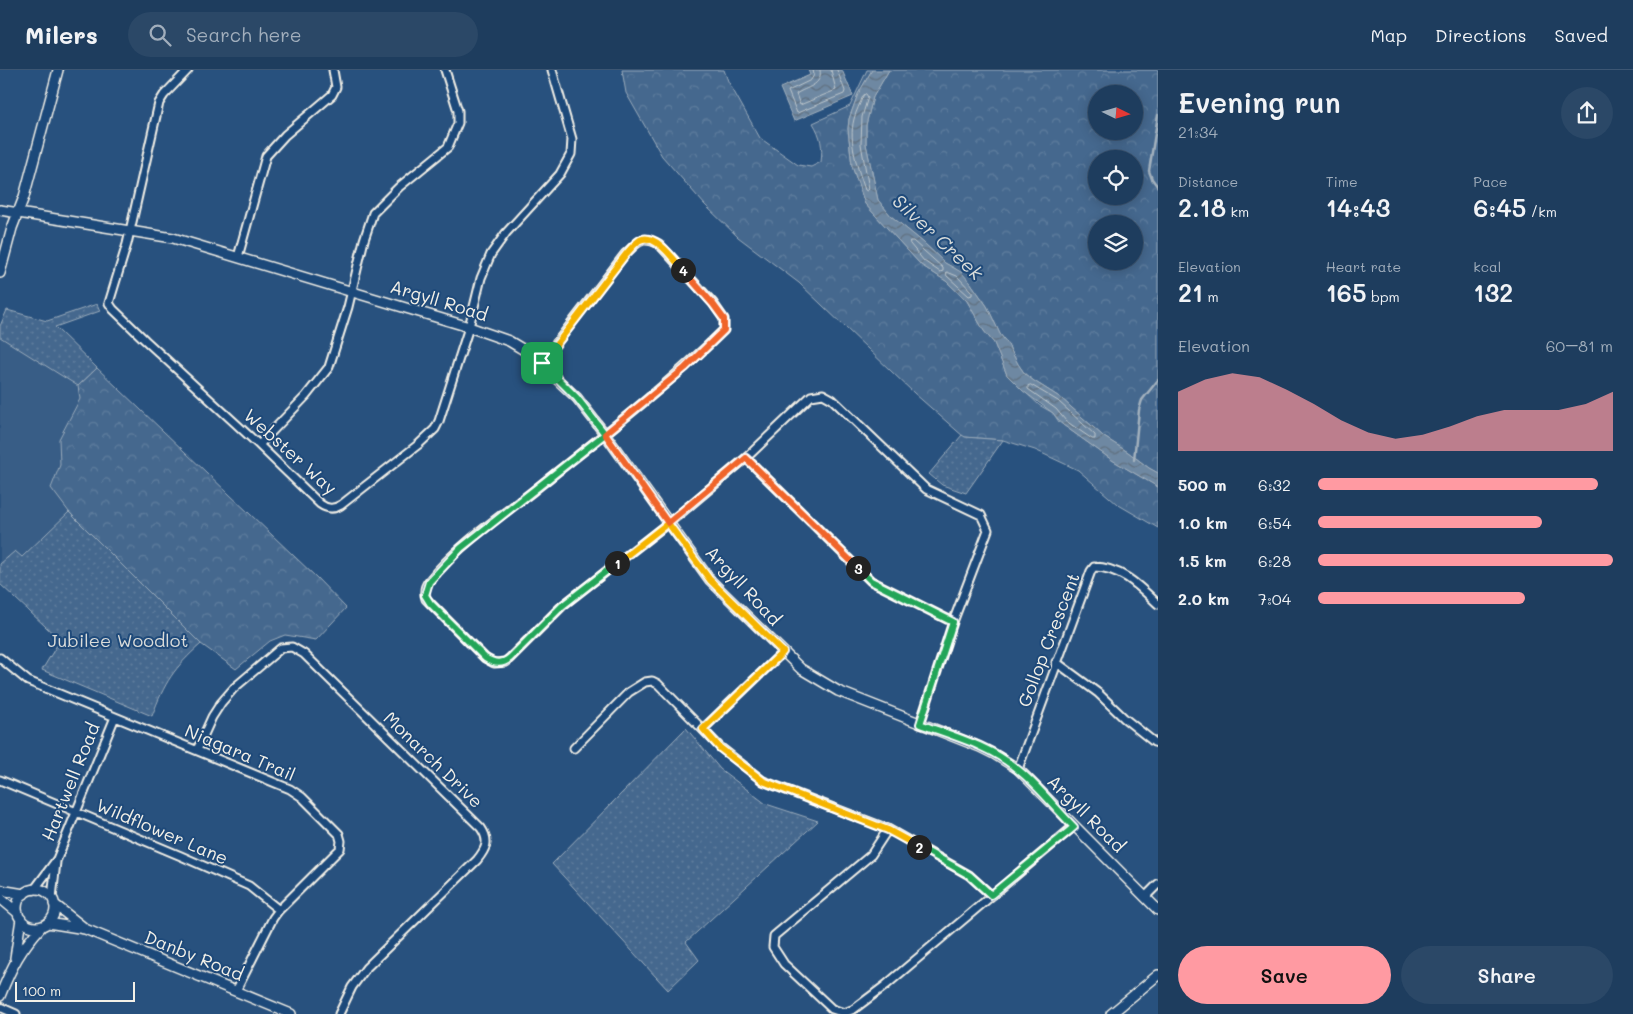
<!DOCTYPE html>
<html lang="en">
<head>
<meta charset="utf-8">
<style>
	body { margin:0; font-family:Mali,sans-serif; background:#2b4867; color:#f1f3f6; height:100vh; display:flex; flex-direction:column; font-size:19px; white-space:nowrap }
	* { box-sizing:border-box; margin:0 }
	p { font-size:16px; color:#a1aebc }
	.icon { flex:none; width:28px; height:28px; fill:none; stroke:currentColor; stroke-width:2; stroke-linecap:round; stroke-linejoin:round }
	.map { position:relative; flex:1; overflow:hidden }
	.panel { display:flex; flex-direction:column; background:#1e3d5e; width:475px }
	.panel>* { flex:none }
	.needle { width:32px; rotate:95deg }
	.buttons { position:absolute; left:1088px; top:15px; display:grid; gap:10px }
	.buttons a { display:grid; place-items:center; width:55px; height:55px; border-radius:50%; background:#1e3d5e; box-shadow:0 2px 12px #0003,0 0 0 1px #3c5673; font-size:25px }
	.scale { position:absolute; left:15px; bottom:12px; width:120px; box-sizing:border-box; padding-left:5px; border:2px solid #f4f1e8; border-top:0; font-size:14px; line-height:18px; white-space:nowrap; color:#f4f1e8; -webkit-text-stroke:4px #1f4a7a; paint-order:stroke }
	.pin { position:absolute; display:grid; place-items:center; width:42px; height:42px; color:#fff; margin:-21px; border-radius:10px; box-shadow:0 2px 8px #0006 }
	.km { position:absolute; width:25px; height:25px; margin:-12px; border-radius:50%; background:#222; color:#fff; font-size:14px; line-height:25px; text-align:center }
	.round { display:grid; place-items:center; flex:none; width:52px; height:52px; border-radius:26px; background:#2b4867 }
	.summary { display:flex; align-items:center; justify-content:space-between; height:85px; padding:0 20px }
	h1 { font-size:28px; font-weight:600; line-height:38px }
	.figures { display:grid; grid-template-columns:repeat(3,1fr); gap:8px; height:85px; padding:5px 20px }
	.figures div { display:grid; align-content:center }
	.figures b { font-size:25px; font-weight:600 }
	.figures small { font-size:14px; font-weight:400 }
	.figures p { font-size:14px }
	.chart { height:140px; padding:10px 20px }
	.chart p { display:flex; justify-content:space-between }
	.chart svg { width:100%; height:90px; margin-top:5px; fill:#ff9aa2; opacity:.7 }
	.button { display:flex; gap:10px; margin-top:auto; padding:10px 20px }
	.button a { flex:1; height:58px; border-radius:30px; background:#ff9aa2; color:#111; font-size:20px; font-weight:600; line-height:58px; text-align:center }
	.button a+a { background:#2b4867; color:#f1f3f6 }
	ul { padding:0 20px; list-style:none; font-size:16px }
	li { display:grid; grid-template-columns:80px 60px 1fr; align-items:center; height:38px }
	li i { height:12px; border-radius:6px; background:#ff9aa2 }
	header { display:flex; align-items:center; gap:30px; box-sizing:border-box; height:70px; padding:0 25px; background:#1e3d5e; border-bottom:1px solid #3c5673 }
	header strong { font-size:24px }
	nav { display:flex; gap:28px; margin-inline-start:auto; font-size:18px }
	.search { width:350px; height:45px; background:#2b4867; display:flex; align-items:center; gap:12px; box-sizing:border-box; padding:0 18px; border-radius:28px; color:#a1aebc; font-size:19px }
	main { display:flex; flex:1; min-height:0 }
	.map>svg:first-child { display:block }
</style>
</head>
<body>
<header>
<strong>Milers</strong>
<div class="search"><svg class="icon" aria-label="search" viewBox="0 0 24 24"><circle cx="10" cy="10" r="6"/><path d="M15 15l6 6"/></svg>Search here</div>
<nav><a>Map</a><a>Directions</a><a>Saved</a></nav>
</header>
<main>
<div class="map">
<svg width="1158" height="944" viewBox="0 0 1158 944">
	<defs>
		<pattern id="forest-crowns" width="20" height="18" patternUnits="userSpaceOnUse" patternTransform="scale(1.25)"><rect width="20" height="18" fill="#45688e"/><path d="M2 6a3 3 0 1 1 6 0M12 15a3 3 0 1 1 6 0" fill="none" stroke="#607e9e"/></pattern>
		<pattern id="park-dots" width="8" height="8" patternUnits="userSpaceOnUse" patternTransform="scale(1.25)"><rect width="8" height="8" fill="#45688e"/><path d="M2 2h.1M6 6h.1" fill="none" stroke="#607e9e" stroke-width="1.8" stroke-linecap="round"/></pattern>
		<pattern id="water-waves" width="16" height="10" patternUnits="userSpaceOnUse" patternTransform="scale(1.25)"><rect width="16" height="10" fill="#6e88a2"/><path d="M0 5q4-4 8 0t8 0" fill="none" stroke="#5f6e7d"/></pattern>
	</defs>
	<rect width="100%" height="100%" fill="#28517e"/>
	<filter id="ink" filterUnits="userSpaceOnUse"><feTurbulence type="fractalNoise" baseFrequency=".02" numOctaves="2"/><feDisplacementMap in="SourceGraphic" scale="10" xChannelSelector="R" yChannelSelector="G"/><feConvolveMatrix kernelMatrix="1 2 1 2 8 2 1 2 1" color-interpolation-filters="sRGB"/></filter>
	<g filter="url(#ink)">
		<!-- built -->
		<path fill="#375d86" d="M0,267L78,316L80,329L59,369L60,395L51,417L69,442L22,487L15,481L0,494Z"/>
		<!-- forest -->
		<path fill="url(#forest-crowns)" stroke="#9cacbb" fill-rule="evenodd" d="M622,0H724L728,11L760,68L798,95L811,97L821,92C823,77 821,66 813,53L850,36L867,0H872L858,24L849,49L848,59L852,96L865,134L921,195L946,211L967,231L984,261L994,273L1007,305L1039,335L1053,343L1059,352L1112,390L1158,417V458L1117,434L1078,400L1035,380L1003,370L964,367L914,323L799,213L738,167L705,135L662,86L626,23Z
			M889,0H1158V403L1149,398L1128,382L1104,367L1061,328L1034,311L1025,304L1018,294L1007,273L1000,264L987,236L970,212L956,199L945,193L924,173L891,146L878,130L866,74V55L873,27ZM1096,24H1134V61H1096ZM1096,89H1134V126H1096ZM1096,154H1134V191H1096Z
			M97,298L316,507L346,538L316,570L285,565L270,571L236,599L201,574L69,442L51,418L60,395L59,369L80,329L78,316Z"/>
		<!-- park -->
		<path fill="url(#park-dots)" stroke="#9cacbb" d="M97,234L100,241L55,257L97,298L78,316L0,267V256L7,240L47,251Z
			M962,365L965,367L1003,370L966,423L942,415L929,404Z
			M69,442L201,574C173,599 165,612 152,646L42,600L60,570L0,514V494L15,481L22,487Z
			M686,658L720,699L766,734L818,751L686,872L699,890L668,920L552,794Z"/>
		<!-- water -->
		<path fill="url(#water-waves)" stroke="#a4b2be" d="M808,0H842L853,26L794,51L780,18L810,5Z
			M872,0H889L873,27L866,55V74L878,130L891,146L924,173L945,193L961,202L970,212L987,236L1000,264L1007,273L1018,294L1025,304L1034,311L1061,328L1104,367L1128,382L1149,398L1158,403V417L1112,390L1063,355L1053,343L1023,321L1007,305L994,273L984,261L967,231L946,211L921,195L865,134L852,96L848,59L849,49L858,24Z"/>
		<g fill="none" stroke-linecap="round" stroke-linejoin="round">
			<!-- shore -->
			<path stroke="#bec7cc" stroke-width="1" d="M813,0L814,5L811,10L788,21L797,43L844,24L845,21L837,0
				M820,0C823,16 806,17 796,24L800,35L836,20L831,0
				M866,24L868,27L862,47L861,74L869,119L867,121L865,120C858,99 848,72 854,49C856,41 860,34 863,26Z
				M910,171H913L943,198V201L940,202L924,191L910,174Z
				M947,202L957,206L972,222V225L969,226L947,206Z
				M1031,315L1058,331L1095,365V369H1092L1066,351L1056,339L1028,319V316Z"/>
			<!-- stream -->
			<path stroke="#a4b2be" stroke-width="2.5" d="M1158,45L1149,101L1152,109L1158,117
				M1134,390L1139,340L1142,330L1158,310"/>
			<defs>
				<path id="minor" d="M188,0L164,25L159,33L127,174L109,233L113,239L145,270L259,375L320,434C327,439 333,440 341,435L419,374L435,359L439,351L469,257L481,208L491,184L506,163L560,104L571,84L572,69L552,0
					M238,187L266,86L285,65L332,25L336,17L333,0
					M541,293L625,184C639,172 641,165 659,174L713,233L724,249V260C664,319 598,369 532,422C497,449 457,476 429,511C425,516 424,523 426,529L485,588L494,593L506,592L562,536L681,443L746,388L811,326L823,324L832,329L926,419L981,445L988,460L953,552L920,654
					M259,375L306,326L329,297L348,237L364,170L373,143L399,117L448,77L458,53V41L445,0
					M746,388L871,511L953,552
					M0,588L28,611L290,719L302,727L339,764L341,771L340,779L279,840L273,848L236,921
					M1056,592L1098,623L1124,648L1154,672L1158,673
					M703,659L783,582
					M574,678L629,622L645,612L652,611L658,614L720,677L763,711L888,759L969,805L991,825
					M197,680L212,647L221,633L234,618L281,578L292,577L304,584L481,758C490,771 486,779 477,790L366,898L352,917L339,944
					M1018,699L1091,501L1094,497C1121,497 1140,517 1158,534
					M0,710L181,786L249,816L279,840
					M888,759L871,785L774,866L773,877L784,894L832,939L844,943L854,939L886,915L1073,757
					M34,820L57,789L115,647
					M1145,827L1158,814
					M52,828L56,792
					M0,937L16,944"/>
				<path id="tertiary" d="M0,140L173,168L469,257L509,271L529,283L577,328L605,364L710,510L801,599L838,621L980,677L994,684L1018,699L1158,840
					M0,203L12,158L24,127L58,0
					M17 838a19 19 0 1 1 38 0a19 19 0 1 1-38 0Z
					M0,820L24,824
					M0,828L18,843
					M54,834L83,857
					M48,853L85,859L291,944
					M15,888L21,849
					M0,926C12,896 20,880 42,856
					M1111,944L1158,905"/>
			</defs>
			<!-- minor casing -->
			<use href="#minor" stroke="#f4f1e8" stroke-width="11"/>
			<!-- tertiary casing -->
			<use href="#tertiary" stroke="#f4f1e8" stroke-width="12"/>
			<!-- minor -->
			<use href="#minor" stroke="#1f4a7a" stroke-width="7"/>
			<!-- tertiary -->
			<use href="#tertiary" stroke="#1f4a7a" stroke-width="9"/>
		</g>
	</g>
	<g fill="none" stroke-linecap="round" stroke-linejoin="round" filter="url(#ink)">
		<defs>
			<path id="split-1" d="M542,293L577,328L605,364L461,478L429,512L425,525L430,533L485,588C494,594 502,595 510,588L562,536L617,493"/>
			<path id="split-2" d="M617,493L668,453L710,510L783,582L703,659L720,678L763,711L888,760L919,777"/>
			<path id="split-3" d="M858,498L871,511L953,552L920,654C953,666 990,676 1017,699C1038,715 1055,738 1074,757L991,825L969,805L919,777"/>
			<path id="split-4" d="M683,200L713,234L724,249V260L685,298L605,364L668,453L746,388L858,498"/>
			<path id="split-5" d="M542,293L626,184C630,180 635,173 640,170C655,162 675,191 683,200"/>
		</defs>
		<!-- split-1 casing -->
		<use href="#split-1" stroke="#fff" stroke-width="10"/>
		<!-- split-2 casing -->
		<use href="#split-2" stroke="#fff" stroke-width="10"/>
		<!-- split-3 casing -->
		<use href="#split-3" stroke="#fff" stroke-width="10"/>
		<!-- split-4 casing -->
		<use href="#split-4" stroke="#fff" stroke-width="10"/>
		<!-- split-5 casing -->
		<use href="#split-5" stroke="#fff" stroke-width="10"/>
		<!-- split-1 -->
		<use href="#split-1" stroke="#22a559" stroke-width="6"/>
		<!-- split-2 -->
		<use href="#split-2" stroke="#f5b400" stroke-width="6"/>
		<!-- split-3 -->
		<use href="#split-3" stroke="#22a559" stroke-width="6"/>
		<!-- split-4 -->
		<use href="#split-4" stroke="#f0652b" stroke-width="6"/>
		<!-- split-5 -->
		<use href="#split-5" stroke="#f5b400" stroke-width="6"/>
	</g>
	<g text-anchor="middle" stroke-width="4" stroke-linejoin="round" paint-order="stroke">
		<!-- street labels -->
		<g font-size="18" fill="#f4f1e8" stroke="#1f4a7a">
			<text transform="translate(439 231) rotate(17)" y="6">Argyll Road</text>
			<text transform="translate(290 382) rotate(42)" y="6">Webster Way</text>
			<text transform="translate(743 516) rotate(47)" y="6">Argyll Road</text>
			<text transform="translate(1049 570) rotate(-69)" y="6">Gollop Crescent</text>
			<text transform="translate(240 683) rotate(23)" y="6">Niagara Trail</text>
			<text transform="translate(433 690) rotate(44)" y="6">Monarch Drive</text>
			<text transform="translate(71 712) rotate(-68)" y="6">Hartwell Road</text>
			<text transform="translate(1086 744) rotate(45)" y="6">Argyll Road</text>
			<text transform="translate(162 762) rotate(23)" y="6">Wildflower Lane</text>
			<text transform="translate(194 886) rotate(22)" y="6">Danby Road</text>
		</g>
		<!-- park labels -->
		<g font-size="18" fill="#dadcda" stroke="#1f4a7a">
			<text x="118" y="577">Jubilee Woodlot</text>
		</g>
		<!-- water labels -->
		<g font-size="19" font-style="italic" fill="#d9dcda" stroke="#1f4a7a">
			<text transform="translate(938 167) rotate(43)" y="7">Silver Creek</text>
		</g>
	</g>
</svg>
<div class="buttons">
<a><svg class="needle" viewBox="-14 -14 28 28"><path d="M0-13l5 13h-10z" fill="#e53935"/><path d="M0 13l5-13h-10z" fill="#a1aebc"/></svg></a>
<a><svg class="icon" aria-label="locate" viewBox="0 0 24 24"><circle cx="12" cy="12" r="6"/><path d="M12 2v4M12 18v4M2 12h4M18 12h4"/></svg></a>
<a><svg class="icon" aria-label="layers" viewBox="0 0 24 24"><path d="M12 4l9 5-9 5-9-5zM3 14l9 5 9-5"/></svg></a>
</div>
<div class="scale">100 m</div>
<div class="pin" style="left:542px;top:293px;background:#1e9e55"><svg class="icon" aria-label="arrive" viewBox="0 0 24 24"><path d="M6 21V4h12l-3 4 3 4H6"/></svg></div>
<b class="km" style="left:617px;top:493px">1</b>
<b class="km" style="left:919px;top:777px">2</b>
<b class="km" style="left:858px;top:498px">3</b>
<b class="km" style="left:683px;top:200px">4</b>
</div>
<section class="panel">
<div class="summary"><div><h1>Evening run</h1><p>21:34</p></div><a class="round"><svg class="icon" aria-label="share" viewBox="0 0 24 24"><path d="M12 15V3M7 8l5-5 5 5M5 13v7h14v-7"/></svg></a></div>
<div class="figures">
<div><p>Distance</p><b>2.18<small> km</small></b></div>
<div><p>Time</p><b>14:43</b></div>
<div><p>Pace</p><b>6:45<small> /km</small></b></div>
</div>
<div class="figures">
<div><p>Elevation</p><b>21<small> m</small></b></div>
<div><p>Heart rate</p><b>165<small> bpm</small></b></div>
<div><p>kcal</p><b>132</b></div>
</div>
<div class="chart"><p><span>Elevation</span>60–81 m</p>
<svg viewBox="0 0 160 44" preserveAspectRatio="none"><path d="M0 44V15L10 9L20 6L30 8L40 14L50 21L60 29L70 35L80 38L90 36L100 32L110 27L120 24L130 24L140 24L150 21L160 15V44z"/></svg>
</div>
<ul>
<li><b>500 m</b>6:32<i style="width:95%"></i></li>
<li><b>1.0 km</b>6:54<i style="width:76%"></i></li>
<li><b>1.5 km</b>6:28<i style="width:100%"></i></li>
<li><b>2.0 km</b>7:04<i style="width:70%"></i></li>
</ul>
<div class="button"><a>Save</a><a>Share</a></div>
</section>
</main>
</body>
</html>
